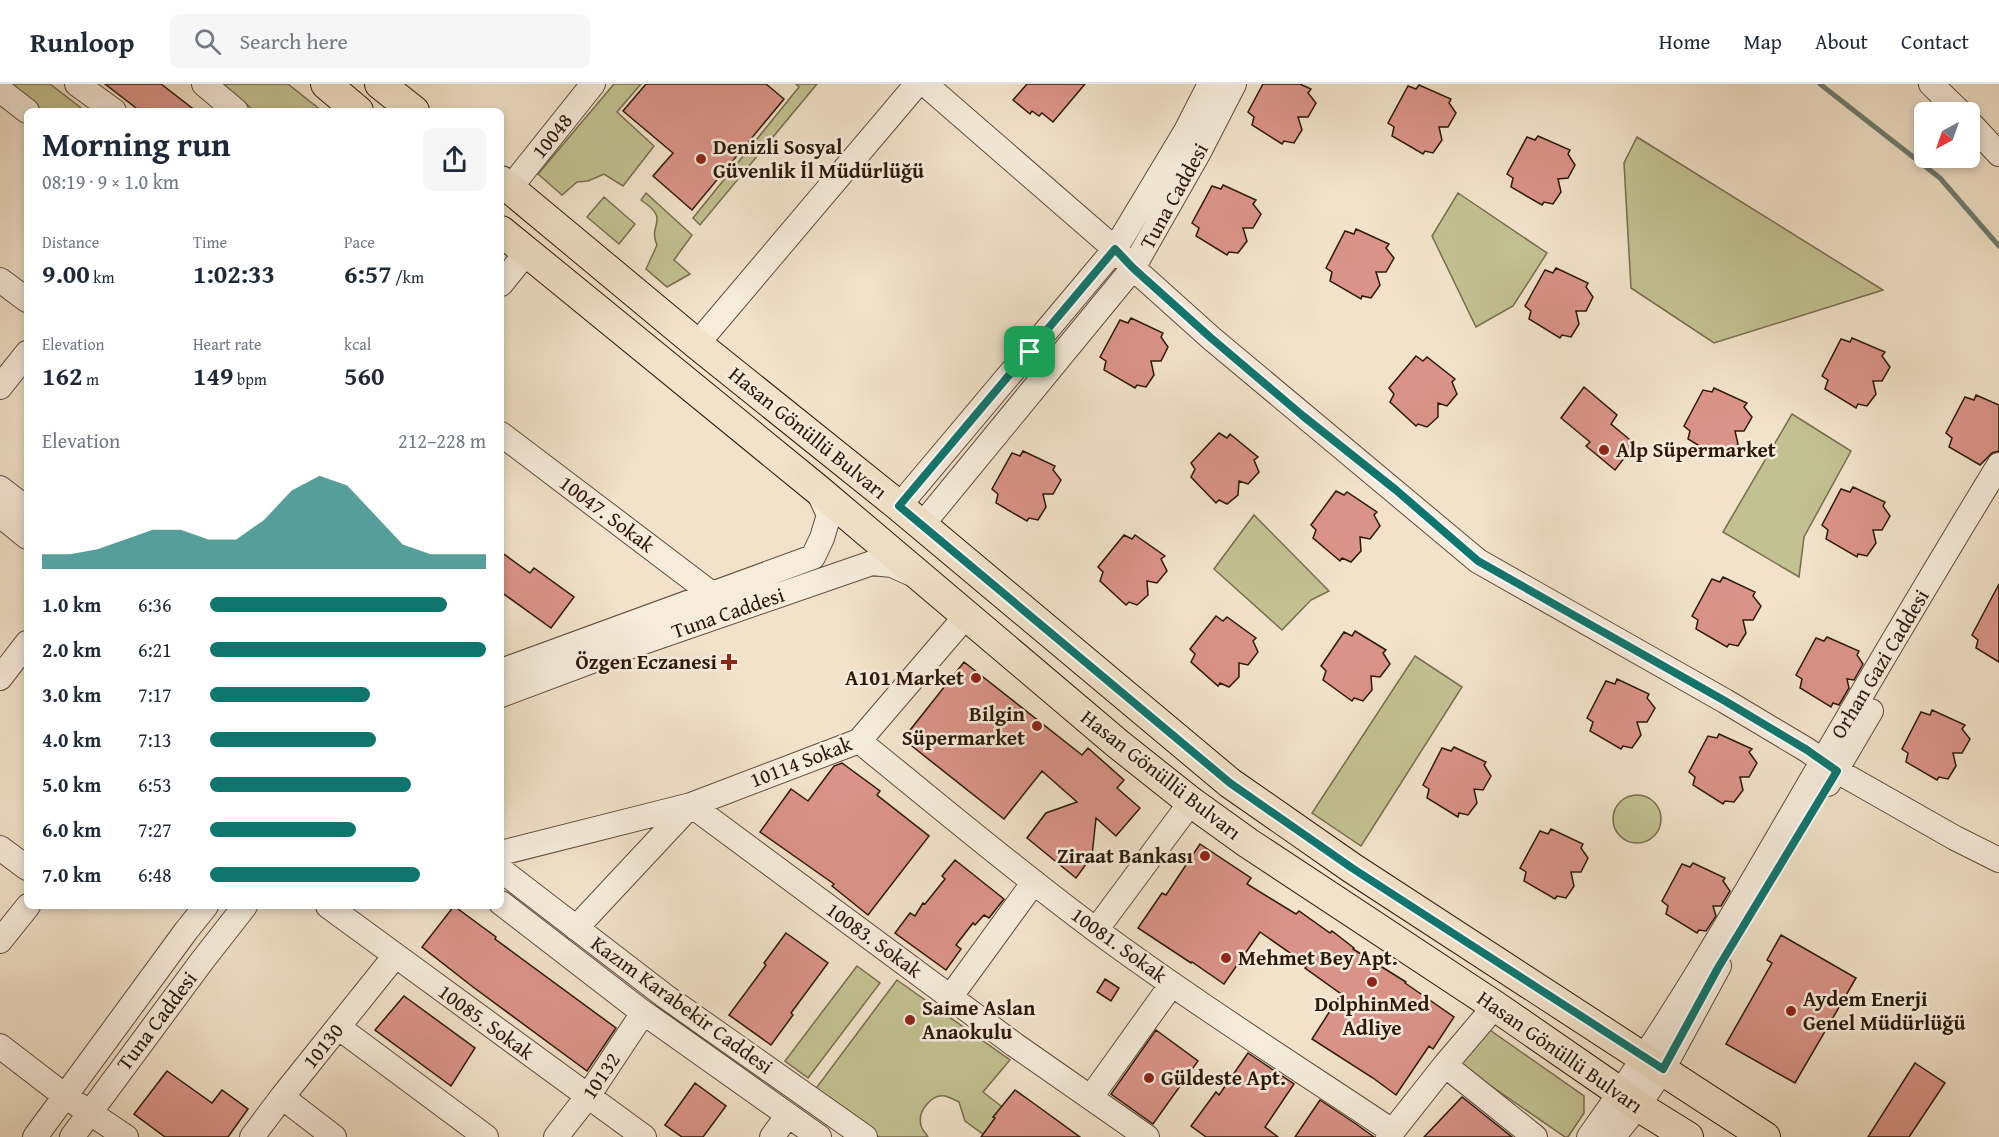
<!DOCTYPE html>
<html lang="en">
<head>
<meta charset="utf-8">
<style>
	body { margin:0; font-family:"Gentium Book Plus",serif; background:#f6f6f7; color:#1f2937; height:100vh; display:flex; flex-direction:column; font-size:22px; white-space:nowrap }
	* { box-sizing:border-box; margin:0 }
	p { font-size:20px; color:#747a83 }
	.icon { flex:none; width:33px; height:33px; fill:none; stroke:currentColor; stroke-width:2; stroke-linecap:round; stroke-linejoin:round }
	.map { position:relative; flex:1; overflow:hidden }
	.sheet { position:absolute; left:24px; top:24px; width:480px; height:801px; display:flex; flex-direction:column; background:#fff; border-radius:9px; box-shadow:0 3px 9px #0003 }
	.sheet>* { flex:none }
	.needle { width:39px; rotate:220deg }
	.tools { position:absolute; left:1914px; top:18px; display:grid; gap:12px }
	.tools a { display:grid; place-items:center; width:66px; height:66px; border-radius:9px; background:#fff; box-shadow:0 3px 9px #0003; font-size:30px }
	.pin { position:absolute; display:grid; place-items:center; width:51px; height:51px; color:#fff; margin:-26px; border-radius:12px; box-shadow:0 3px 9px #0006 }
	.round { display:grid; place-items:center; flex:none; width:63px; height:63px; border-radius:9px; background:#f6f6f7 }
	.overview { display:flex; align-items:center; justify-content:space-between; height:102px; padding:0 18px }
	h1 { font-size:33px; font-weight:700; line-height:45px }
	.metrics { display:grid; grid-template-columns:repeat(3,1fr); gap:9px; height:102px; padding:6px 18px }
	.metrics div { display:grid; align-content:center }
	.metrics b { font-size:26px; font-weight:700 }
	.metrics small { font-size:16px; font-weight:400 }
	.metrics p { font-size:16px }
	.chart { height:168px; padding:12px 18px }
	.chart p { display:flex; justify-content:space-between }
	.chart svg { width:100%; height:108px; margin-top:6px; fill:#0f766e; opacity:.7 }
	ul { padding:0 18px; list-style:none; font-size:20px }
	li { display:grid; grid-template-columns:96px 72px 1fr; align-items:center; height:45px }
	li i { height:15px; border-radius:8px; background:#0f766e }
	header { display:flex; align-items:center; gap:36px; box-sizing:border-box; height:84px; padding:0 30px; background:#fff; border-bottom:2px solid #e0e1e3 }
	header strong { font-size:28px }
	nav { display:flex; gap:33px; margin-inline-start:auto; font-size:21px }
	.search { width:420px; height:54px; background:#f6f6f7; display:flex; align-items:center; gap:15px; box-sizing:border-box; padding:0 21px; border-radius:9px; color:#747a83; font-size:22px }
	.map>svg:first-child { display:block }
</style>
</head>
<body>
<header>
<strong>Runloop</strong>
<div class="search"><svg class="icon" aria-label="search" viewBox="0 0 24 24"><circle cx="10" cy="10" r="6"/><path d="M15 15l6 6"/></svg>Search here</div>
<nav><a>Home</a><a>Map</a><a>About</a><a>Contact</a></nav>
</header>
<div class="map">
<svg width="1999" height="1053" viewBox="0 0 1999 1053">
	<rect width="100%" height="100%" fill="#f1e2c9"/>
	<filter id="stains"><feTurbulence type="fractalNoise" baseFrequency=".00333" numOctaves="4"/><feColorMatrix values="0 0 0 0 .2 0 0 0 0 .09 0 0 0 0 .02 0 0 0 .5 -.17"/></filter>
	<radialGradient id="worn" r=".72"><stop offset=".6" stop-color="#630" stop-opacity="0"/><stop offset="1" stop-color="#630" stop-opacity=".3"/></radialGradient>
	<!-- green -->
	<path fill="#c2c191" stroke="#786c4c" stroke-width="1.5" d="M4,0H50L85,27H38Z
		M221,0H288L322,27H255Z
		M614,0H641L617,28L654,62L623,102L604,90L588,97L577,98L562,111L538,90Z
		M796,0H817L700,141L693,134L799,3Z
		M1637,53L1883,206L1714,259L1631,204L1624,79Z
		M646,109L692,151L674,176L690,190L667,203L646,185L657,161C647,139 672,137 641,116Z
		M1458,109L1547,169L1513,222L1476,243L1432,152Z
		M604,113L635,140L619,160L587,133Z
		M1792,330L1851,367L1804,453L1799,493L1723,448Z
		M1254,431L1329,507L1311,516L1282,546L1214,485Z
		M1415,572L1462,603L1361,762L1312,729Z
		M1613 735a24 24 0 1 1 48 0a24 24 0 1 1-48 0Z
		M857,882L880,899L808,994L785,977Z
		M897,896L1010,976L983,1008L1010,1029L987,1053L965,1037L959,1018C955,1016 949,1013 945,1012C932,1010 917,1027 921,1041C921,1045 926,1049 928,1053H879L814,1007Z
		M1487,944L1584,1012V1029L1568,1053H1565L1459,980Z"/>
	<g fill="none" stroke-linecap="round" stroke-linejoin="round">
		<!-- stream -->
		<path stroke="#6f7c6f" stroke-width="5" d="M1820,0L1940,94L1999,162"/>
	</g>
	<!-- building -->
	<path fill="#da9388" stroke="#2d1807" stroke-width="1.5" d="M105,0H161L196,27H140Z
		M646,0H766L784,15L692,126L653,92L673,69L623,27Z
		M1027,0H1085L1053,38L1042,29L1039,32L1032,27L1030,30L1013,16Z
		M1263,0H1300L1311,5L1308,9L1316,19L1308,33H1298L1302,46L1294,59L1284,57L1282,60L1252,41L1254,33L1248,28Z
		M1419,1L1451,15L1449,19L1456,29L1448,43H1439L1442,56L1433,69L1425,67L1423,70L1392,52L1394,43L1388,39L1408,2L1416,5Z
		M1538,52L1570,66L1568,70L1575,81L1568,94L1558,95L1561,108L1553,120L1544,118L1542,121L1511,103L1513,94L1507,90L1527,53L1535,56Z
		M1223,101L1256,116L1253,120L1261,130L1253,144H1243L1247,157L1238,169L1229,168L1227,171L1196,152L1199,144L1192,139L1212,102L1221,105Z
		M1356,145L1389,160L1386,164L1394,174L1386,188H1376L1380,201L1371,214L1362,212L1361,215L1330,197L1332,188L1326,184L1345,147L1354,150Z
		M1556,184L1588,199L1586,203L1593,213L1586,227H1576L1579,240L1571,253L1562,251L1560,254L1529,235L1531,227L1525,222L1545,186L1553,189Z
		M1131,234L1163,249L1161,253L1168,263L1161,277H1151L1154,291L1146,303L1137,301L1135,304L1104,286L1106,277L1100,273L1120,236L1128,239Z
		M1852,254L1885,268L1882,272L1890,283L1882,297H1873L1876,310L1867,322L1858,320L1856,324L1825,305L1828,296L1822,292L1841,255L1850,258Z
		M1416,272L1423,277L1427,273L1455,295L1452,298L1457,310L1447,322L1438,319V333L1427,343L1418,340L1416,342L1390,318L1394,310L1389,304Z
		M1584,303L1617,331L1611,340L1635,360L1615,386L1586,362L1590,358L1561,334Z
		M1714,304L1747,319L1744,323L1752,333L1744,347H1735L1738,360L1729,373L1720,371L1719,374L1688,355L1690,347L1684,342L1703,306L1712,308Z
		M1976,311L1999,321V367L1992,369L1980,381L1949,363L1952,354L1946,349L1965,313L1974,316Z
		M1219,349L1227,354L1230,350L1258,373L1254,376L1259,388L1248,400L1239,397L1238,411L1227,420L1219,416L1216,419L1191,393L1195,385L1191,379Z
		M1023,367L1055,382L1053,386L1061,396L1053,410H1043L1046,423L1038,436L1029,434L1027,437L996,419L998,410L992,405L1012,369L1020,372Z
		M1853,403L1885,418L1883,422L1890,432L1882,446H1873L1876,459L1867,472L1858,470L1857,473L1826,455L1828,446L1822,441L1841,405L1850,408Z
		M1336,407L1344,411L1347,408L1377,428L1374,431L1380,442L1370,455L1360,453L1361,467L1351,478L1342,474L1340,477L1313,454L1316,446L1311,441Z
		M1124,451L1132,455L1135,451L1165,472L1161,475L1167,487L1157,499L1147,497L1148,511L1137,521L1129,518L1126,521L1100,497L1103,488L1098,483Z
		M501,468L530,489L534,484L574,513L551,544L501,508Z
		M1723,493L1755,508L1753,512L1761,522L1753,536H1743L1746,549L1738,562L1729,560L1727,563L1696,545L1698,536L1692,532L1712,495L1720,498Z
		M1999,500V578L1976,564L1978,556L1972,551Z
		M1216,532L1223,537L1227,533L1256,554L1253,557L1258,568L1248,581L1239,579V593L1229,603L1220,599L1218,602L1191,578L1195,570L1190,565Z
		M1355,547L1386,566L1383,569L1390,580L1380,593L1371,592L1372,606L1363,617L1354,614L1352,617L1323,596L1326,587L1321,582L1344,548L1352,552Z
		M1827,553L1859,567L1857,571L1863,580L1854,596L1847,595L1849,604L1839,621L1833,619L1831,623L1800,604L1802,595L1796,591L1816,554L1824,557Z
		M964,578L1082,671L1088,664L1124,696L1117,704L1140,724L1116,752L1096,734L1092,772L1076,794L1027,754L1046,729L1077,718L1042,687L1004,735L903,655Z
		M1617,595L1649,610L1647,614L1655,624L1647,638H1637L1641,651L1632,664L1623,662L1621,665L1590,647L1593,638L1587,634L1606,597L1615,600Z
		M1932,626L1965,641L1962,645L1970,655L1962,669H1953L1956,682L1948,695L1939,693L1937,696L1906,678L1908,669L1902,665L1921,628L1930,631Z
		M1719,650L1752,665L1749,668L1757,679L1749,693H1740L1743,706L1734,718L1725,717L1723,720L1693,701L1695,693L1689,688L1708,652L1717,654Z
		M1454,663L1486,678L1484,681L1491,692L1483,706L1474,705L1477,719L1468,731L1459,729L1458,733L1427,714L1429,705L1423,701L1442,664L1451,667Z
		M842,679L880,707L877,711L929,752L868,831L832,802L834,800L760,748L791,705L808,717L834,682Z
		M1551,745L1583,760L1581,764L1588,774L1581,788H1571L1574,802L1566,814L1557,812L1555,815L1524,797L1526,788L1520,784L1540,747L1548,750Z
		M1200,760L1251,794L1247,800L1296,830L1299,827L1330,849L1332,847L1354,864L1353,865L1406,898L1405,899L1454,933L1433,965L1429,962L1396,1011L1373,994L1312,955L1341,910L1305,884L1307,881L1260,848L1224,900L1192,878L1191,879L1138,844L1162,809L1166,811Z
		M955,776L1004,815L989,834L984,831L975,841L973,839L956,861L961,865L946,886L895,849L910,829L915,832L923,819L925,820L945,795L942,792Z
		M1693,779L1725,794L1723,797L1730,807L1721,822H1713L1716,832L1706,847L1699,846L1697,849L1666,830L1668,822L1662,817L1682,780L1690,783Z
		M454,822L496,853L495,855L616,944L587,987L473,903L422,863Z
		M786,849L828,879L791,929L793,931L771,961L729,931L766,881L764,879Z
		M1781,851L1856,894L1795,999L1726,960L1772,879L1767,876Z
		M1105,895L1119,904L1111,917L1097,908Z
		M404,912L475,964L451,1002L375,946Z
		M1156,946L1198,977L1153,1040L1111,1010Z
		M1248,969L1294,1000L1265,1043L1278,1053H1206L1191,1042L1216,1008L1219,1011Z
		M1915,979L1945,999L1909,1053H1868Z
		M167,987L212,1019L222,1006L248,1025L228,1053H165L134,1030Z
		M695,999L726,1022L703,1053H682L665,1041Z
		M1015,1006L1036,1021L1080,1053H981L995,1034L993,1033Z
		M1462,1013L1512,1053H1424Z
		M1320,1016L1356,1040L1374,1053H1295Z"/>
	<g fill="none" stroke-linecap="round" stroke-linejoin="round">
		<defs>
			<path id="minor" d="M77,0L114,27
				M204,0L236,27
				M925,0L1115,165L1133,184L1211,254L1478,477L1725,617L1807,666L1837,687L1955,754L1999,776
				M1931,0L1960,28
				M0,6L27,27
				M1970,39L1999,70
				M510,104L593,0
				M0,196L27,216
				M501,200L526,169
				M697,260L917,0
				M0,303L27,269
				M501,350L712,510
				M0,404L27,425
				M899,422L1115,165L1186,47L1210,0
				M0,431L27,453
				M922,441L1133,184L1199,68L1234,0
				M501,587L813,473L822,454L829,431L817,405
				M0,594L27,559
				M501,611L629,563L872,479L892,481L912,490
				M859,657C937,720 1015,786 1096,846C1192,917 1293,981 1392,1047
				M1828,700L1871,627
				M0,764L27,784
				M501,769L691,721L1015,961L1147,1053
				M501,786L665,912L865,1053
				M501,819L637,924L819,1053
				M328,822L644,1053
				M576,844L691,721L859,657L966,532
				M1096,846L1191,718
				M0,857L28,822
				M951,912L1034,798
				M338,943L486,1053
				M0,962L65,1012L126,1053
				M1445,981L1535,1053
				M282,1013L334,1053
				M1091,1013L1172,900
				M35,1053L186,847L206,822
				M72,1053L202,877L245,822
				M252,1053L282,1013L395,872
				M556,1053L588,1012L643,929
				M772,1053L788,1031
				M1388,1053L1445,981L1495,922
				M1589,1053C1670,941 1739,821 1808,702C1871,594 1934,487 1999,381
				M1613,1053L1638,1022L1663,985L1719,882"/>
			<path id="major" d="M326,0L358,27
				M380,0L414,27
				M501,97L697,260L899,422L1230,699L1352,784L1765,1053
				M501,147L817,405L1118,660L1191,718L1248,759L1495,922L1621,1009L1638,1022L1688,1053"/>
		</defs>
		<!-- minor casing -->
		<use href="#minor" stroke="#5e4a38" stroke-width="26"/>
		<!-- major casing -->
		<use href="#major" stroke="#2d1807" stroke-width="32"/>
		<!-- minor -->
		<use href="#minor" stroke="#f6ecdc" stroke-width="24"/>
		<!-- major -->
		<use href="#major" stroke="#f1e2c9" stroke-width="30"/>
	</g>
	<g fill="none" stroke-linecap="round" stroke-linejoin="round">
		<defs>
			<path id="route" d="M1115,165L1133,184L1211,254L1303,332L1396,406L1478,477L1725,617L1807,666L1837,687L1718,884L1663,985L1352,784L1230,699L899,422Z"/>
		</defs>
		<!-- route casing -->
		<use href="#route" stroke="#fff" stroke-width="12"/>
		<!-- route -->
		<use href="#route" stroke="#0f766e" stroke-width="8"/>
	</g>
	<!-- markers -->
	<g fill="#8f2418" stroke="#f6ecdc" stroke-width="2">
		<circle cx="701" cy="75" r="6"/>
		<circle cx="1604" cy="366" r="6"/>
		<path d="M726 569h6v6h6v6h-6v6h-6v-6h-6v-6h6z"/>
		<circle cx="976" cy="594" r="6"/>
		<circle cx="1037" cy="642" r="6"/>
		<circle cx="1205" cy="772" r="6"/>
		<circle cx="1226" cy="874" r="6"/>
		<circle cx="1372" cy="898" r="6"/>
		<circle cx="1791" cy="927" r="6"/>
		<circle cx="910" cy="936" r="6"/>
		<circle cx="1149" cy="994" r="6"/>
	</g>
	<g text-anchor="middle" stroke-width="5" stroke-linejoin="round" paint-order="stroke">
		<!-- street labels -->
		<g font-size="21" fill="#2d1807" stroke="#f6ecdc">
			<text transform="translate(552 52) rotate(-51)" y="7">10048</text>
			<text transform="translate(1174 112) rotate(-61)" y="7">Tuna Caddesi</text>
			<text transform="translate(808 349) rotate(39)" y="7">Hasan Gönüllü Bulvarı</text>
			<text transform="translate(607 430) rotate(37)" y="7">10047. Sokak</text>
			<text transform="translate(728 529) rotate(-19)" y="7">Tuna Caddesi</text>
			<text transform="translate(1880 580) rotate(-59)" y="7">Orhan Gazi Caddesi</text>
			<text transform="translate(801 678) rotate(-21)" y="7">10114 Sokak</text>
			<text transform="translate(1161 691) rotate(38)" y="7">Hasan Gönüllü Bulvarı</text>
			<text transform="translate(874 856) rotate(36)" y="7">10083. Sokak</text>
			<text transform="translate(1119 861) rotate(36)" y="7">10081. Sokak</text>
			<text transform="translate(682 921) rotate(36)" y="7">Kazım Karabekir Caddesi</text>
			<text transform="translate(157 937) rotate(-53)" y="7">Tuna Caddesi</text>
			<text transform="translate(486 938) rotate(36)" y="7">10085. Sokak</text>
			<text transform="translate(323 962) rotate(-51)" y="7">10130</text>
			<text transform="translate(1560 968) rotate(35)" y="7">Hasan Gönüllü Bulvarı</text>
			<text transform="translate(601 992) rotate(-56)" y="7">10132</text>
		</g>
		<!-- poi labels -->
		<g font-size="21" font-weight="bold" fill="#2d1807" stroke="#f6ecdc" text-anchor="start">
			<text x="713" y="70">Denizli Sosyal<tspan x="713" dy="24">Güvenlik İl Müdürlüğü</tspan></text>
			<text x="1616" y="373">Alp Süpermarket</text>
			<text x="717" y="585" text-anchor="end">Özgen Eczanesi</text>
			<text x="964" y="601" text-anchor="end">A101 Market</text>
			<text x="1025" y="637" text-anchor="end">Bilgin<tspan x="1025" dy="24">Süpermarket</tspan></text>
			<text x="1193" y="779" text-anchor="end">Ziraat Bankası</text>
			<text x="1238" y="881">Mehmet Bey Apt.</text>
			<text x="1803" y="922">Aydem Enerji<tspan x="1803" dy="24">Genel Müdürlüğü</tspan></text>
			<text x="1372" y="927" text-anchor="middle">DolphinMed<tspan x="1372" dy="24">Adliye</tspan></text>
			<text x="922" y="931">Saime Aslan<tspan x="922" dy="24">Anaokulu</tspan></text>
			<text x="1161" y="1001">Güldeste Apt.</text>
		</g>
	</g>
	<rect width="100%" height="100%" filter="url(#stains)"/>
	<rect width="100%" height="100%" fill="url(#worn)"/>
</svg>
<div class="tools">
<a><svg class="needle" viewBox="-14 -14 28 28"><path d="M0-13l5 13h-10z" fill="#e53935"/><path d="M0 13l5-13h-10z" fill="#747a83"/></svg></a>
</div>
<div class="pin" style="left:1030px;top:268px;background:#1e9e55"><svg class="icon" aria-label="arrive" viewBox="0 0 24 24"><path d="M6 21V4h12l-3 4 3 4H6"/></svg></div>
<section class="sheet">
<div class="overview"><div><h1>Morning run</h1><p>08:19 · 9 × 1.0 km</p></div><a class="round"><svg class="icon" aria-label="share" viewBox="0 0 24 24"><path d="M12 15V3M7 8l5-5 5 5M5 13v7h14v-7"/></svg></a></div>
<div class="metrics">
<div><p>Distance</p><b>9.00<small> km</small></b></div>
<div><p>Time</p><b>1:02:33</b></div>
<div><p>Pace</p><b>6:57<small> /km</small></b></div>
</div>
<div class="metrics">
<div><p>Elevation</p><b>162<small> m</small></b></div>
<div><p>Heart rate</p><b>149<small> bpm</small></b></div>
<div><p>kcal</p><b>560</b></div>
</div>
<div class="chart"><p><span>Elevation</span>212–228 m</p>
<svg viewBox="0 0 160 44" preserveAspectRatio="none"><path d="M0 44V38L10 38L20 36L30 32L40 28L50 28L60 32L70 32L80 24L90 12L100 6L110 10L120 22L130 34L140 38L150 38L160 38V44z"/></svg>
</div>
<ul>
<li><b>1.0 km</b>6:36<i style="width:86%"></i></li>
<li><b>2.0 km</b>6:21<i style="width:100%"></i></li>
<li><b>3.0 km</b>7:17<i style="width:58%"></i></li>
<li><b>4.0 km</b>7:13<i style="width:60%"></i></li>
<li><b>5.0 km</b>6:53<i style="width:73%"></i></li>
<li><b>6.0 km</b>7:27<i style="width:53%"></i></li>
<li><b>7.0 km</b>6:48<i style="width:76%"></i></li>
</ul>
</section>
</div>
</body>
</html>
